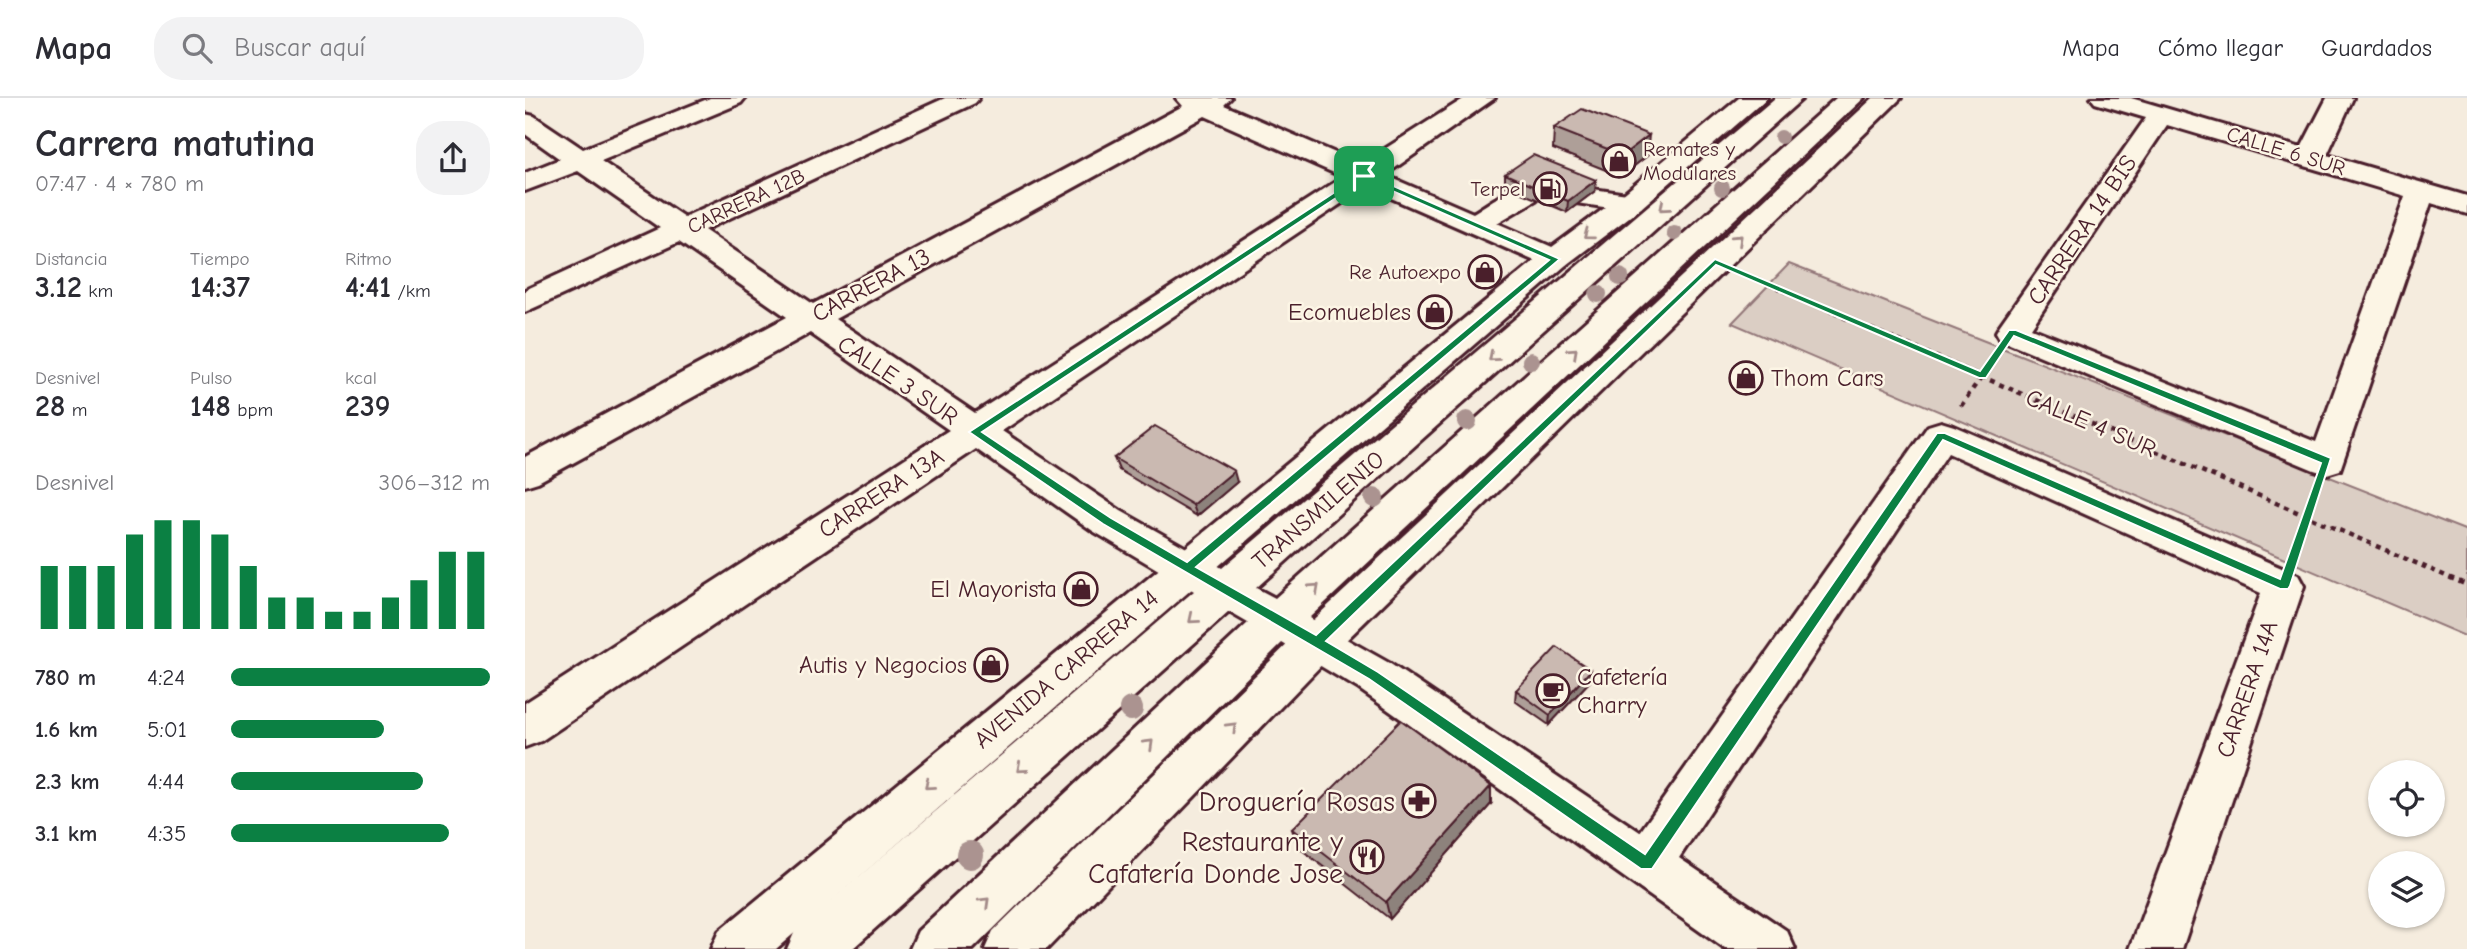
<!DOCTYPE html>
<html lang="es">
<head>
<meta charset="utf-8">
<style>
	body { margin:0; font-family:"Comic Neue",sans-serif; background:#f2f2f3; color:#2b2b33; height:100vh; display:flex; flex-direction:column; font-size:26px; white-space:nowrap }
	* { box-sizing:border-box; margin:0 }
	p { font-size:23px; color:#7c7c81 }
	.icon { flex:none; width:38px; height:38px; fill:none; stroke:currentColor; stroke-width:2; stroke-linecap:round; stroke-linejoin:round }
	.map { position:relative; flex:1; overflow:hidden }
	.side { display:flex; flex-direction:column; background:#fff; width:525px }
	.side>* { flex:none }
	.buttons { position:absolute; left:1843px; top:662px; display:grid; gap:14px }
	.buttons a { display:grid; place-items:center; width:77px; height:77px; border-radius:50%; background:#fff; box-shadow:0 2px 5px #0004; font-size:35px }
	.pin { position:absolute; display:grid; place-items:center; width:60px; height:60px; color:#fff; margin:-30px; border-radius:14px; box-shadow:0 4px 10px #0006 }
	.round { display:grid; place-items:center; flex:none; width:74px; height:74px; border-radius:28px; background:#f2f2f3 }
	.overview { display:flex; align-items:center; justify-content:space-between; height:119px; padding:0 35px }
	h1 { font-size:38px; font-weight:700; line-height:52px }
	.metrics { display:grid; grid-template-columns:repeat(3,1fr); gap:10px; height:119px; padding:7px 35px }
	.metrics div { display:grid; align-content:center }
	.metrics b { font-size:30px; font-weight:700 }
	.metrics small { font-size:19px; font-weight:400 }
	.metrics p { font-size:19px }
	.chart { height:196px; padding:14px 35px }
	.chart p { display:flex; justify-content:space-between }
	.chart svg { width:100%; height:126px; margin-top:7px; stroke:#0b8043; stroke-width:6 }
	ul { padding:0 35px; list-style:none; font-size:23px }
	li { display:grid; grid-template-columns:112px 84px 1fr; align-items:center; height:52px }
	li i { height:18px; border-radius:9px; background:#0b8043 }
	header { display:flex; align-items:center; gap:42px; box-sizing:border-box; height:98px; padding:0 35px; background:#fff; border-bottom:2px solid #e1e1e2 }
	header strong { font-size:33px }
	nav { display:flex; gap:38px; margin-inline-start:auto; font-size:24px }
	.search { width:490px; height:63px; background:#f2f2f3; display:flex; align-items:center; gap:18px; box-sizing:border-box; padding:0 24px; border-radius:28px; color:#7c7c81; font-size:26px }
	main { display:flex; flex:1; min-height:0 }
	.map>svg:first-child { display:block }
</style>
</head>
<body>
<header>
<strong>Mapa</strong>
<div class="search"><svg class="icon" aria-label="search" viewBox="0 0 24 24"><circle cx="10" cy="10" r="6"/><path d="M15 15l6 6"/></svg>Buscar aquí</div>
<nav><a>Mapa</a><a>Cómo llegar</a><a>Guardados</a></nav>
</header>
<main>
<section class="side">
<div class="overview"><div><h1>Carrera matutina</h1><p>07:47 · 4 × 780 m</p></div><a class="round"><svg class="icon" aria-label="share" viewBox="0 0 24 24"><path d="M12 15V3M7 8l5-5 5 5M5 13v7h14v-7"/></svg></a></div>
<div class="metrics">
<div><p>Distancia</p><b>3.12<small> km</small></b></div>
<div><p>Tiempo</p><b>14:37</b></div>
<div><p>Ritmo</p><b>4:41<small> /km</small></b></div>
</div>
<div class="metrics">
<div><p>Desnivel</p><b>28<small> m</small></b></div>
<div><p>Pulso</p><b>148<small> bpm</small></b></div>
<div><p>kcal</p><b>239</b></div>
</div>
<div class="chart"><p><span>Desnivel</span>306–312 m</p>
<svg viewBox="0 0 160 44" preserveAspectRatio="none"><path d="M5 44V22M15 44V22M25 44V22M35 44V11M45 44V6M55 44V6M65 44V11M75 44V22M85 44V33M95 44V33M105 44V38M115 44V38M125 44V33M135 44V27M145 44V17M155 44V17"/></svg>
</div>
<ul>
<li><b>780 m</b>4:24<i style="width:100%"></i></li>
<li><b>1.6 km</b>5:01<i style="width:59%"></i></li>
<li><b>2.3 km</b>4:44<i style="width:74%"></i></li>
<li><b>3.1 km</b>4:35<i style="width:84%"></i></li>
</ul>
</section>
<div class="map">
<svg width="1942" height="851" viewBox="0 0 1942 851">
	<rect width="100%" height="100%" fill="#f5ecde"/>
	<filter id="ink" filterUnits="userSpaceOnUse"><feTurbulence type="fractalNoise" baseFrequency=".0143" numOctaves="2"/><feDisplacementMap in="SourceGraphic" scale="14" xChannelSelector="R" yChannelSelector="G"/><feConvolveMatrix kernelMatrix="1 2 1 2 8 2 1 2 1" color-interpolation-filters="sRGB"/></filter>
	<g filter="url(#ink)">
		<!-- green -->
		<path fill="#dbcec4" stroke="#927678" stroke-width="2" d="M1264,166L1942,433V539L1207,225Z"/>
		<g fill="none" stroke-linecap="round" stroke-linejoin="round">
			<defs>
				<path id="minor" d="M185,0H220L216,5L76,63L159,119L420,0H454L450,5L179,132L288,206L658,8L651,0H706L699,7L836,66L940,0H970L860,77L948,115C967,104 989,84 1011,90L1015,96L1011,102L972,125L1041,155L1045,161L1041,167L1030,170L1019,167L841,89L477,333L596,413L697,470L1250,0H1278L731,490L750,500L1311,0H1339L784,520L864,565L1115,734L1403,328L1416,324L1429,328L1773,477L1779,488L1657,851H1605L1736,495L1423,355L1154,760L1262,833L1270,851H1200L834,591L757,545L448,851H385L393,833L723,525L704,514L327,851H262L270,833L669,493L568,433L451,351L16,643L0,649V605L424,332L285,235L13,384L0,388V359L262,219L154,144L0,214V192L135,130L53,73L0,93V75L35,61L0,36V16L9,18L58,51ZM680,18L818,79L450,315L310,221Z
					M1566,0H1606L1776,50L1802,0H1828L1802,57L1942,98V116L1906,105L1815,372L1802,376L1789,372L1475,241L1471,234L1475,227L1621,20L1570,5ZM1642,27L1880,98L1791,344L1506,230Z
					M1061,90L1116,98L1120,104L1116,110L1106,113L1051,105L1047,99L1051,93Z"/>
				<path id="major" d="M1214,0H1242L1116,110L1041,167L251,851H186L194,833L1019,155L1096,98Z
					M1348,0H1376L807,556L522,851H460L468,833L777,532Z"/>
			</defs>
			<!-- minor casing -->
			<use href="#minor" stroke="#4a1f2b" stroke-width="6"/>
			<!-- major casing -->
			<use href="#major" stroke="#4a1f2b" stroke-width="6"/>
			<!-- path-far1 -->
			<path stroke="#4a1f2b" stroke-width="3.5" stroke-dasharray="3.5 3.5" stroke-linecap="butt" d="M1226,179L1322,220"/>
			<!-- path -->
			<path stroke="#4a1f2b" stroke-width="4.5" stroke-dasharray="5 5" stroke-linecap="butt" d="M1318,219L1942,487
				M1436,308L1467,263
				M1771,450L1790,396"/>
			<!-- minor -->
			<use href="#minor" fill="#fcf5e5" fill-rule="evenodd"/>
			<!-- major -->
			<use href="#major" fill="#fcf5e5" fill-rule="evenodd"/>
		</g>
		<!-- trees -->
		<g fill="#ab9390">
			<circle cx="1256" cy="39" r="7"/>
			<circle cx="1197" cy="90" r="8"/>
			<circle cx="1149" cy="135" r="8"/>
			<circle cx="1095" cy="179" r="9"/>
			<circle cx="1073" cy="196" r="9"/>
			<circle cx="1006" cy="263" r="9"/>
			<circle cx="942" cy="323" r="10"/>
			<circle cx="849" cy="400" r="10"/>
			<circle cx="606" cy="611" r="12"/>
			<circle cx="445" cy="757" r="14"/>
		</g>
		<!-- wall -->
		<path fill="#ae9f98" stroke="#4a1f2b" stroke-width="2" d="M1029,30L1122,58L1096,78L1028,51Z
			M980,76L1070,93L1042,114L980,88Z
			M589,360L712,384L672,418L594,372Z
			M1065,583L1024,627L990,603L991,592Z
			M966,706L865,821L773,749L767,731Z"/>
		<!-- shaded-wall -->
		<path fill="#8d827c" stroke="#4a1f2b" stroke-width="2" d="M1124,37L1122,58L1096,78L1098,57Z
			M1071,82L1070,93L1042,114L1043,103Z
			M709,373L712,384L672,418L668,407Z
			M1066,572L1065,583L1024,627L1025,617Z
			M966,688V706L865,821L861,804Z"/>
		<!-- building -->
		<path fill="#cab9b1" stroke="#4a1f2b" stroke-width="2" d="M1057,11L1124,37L1098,57L1029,30Z
			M1008,57L1071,82L1043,103L980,76Z
			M630,328L709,373L668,407L589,360Z
			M1032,549L1066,572L1025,617L991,592Z
			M876,622L966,688L861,804L767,731Z"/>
		<!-- one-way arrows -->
		<defs><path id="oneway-chevron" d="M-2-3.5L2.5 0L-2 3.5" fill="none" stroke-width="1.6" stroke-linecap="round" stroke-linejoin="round" transform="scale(1.75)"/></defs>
		<g stroke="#a38a88">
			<use href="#oneway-chevron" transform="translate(1139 109) rotate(139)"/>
			<use href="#oneway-chevron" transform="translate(1063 137) rotate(143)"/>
			<use href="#oneway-chevron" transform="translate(1213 141) rotate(-43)"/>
			<use href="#oneway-chevron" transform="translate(1048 254) rotate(-42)"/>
			<use href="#oneway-chevron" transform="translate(968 259) rotate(139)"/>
			<use href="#oneway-chevron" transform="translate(790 490) rotate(-42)"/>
			<use href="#oneway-chevron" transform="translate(668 521) rotate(140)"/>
			<use href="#oneway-chevron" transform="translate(707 629) rotate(-45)"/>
			<use href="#oneway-chevron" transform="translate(624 646) rotate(-44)"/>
			<use href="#oneway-chevron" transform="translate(496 670) rotate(139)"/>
			<use href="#oneway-chevron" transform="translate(404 687) rotate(140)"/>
			<use href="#oneway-chevron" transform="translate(460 804) rotate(-44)"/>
		</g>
	</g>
	<!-- route -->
	<path fill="#0b8043" stroke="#fff" stroke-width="2" fill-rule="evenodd" d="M839,75L1035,161L671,469L791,537L1190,161L1455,273L1484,232H1491L1806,360L1765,488L1763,491H1755L1418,342L1127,771H1116L844,581L578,426L444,334ZM840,81L1024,162L662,464L586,420L457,334ZM1191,167L1454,280H1461L1489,238L1796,365L1755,481L1420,335H1412L1120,756L853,574L801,543Z"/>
	<!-- icons -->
	<defs>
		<symbol id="shop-ring" viewBox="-11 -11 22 22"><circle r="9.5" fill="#fcf5e5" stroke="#4a1f2b" stroke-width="1.5"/><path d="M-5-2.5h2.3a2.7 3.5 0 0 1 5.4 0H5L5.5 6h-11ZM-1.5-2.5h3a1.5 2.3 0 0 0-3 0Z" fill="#4a1f2b"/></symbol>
		<symbol id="fuel-ring" viewBox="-11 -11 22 22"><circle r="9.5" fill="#fcf5e5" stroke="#4a1f2b" stroke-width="1.5"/><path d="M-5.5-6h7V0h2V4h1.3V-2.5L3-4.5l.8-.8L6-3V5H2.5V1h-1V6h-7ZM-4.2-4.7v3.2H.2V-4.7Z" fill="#4a1f2b"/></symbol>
		<symbol id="cafe-ring" viewBox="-11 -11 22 22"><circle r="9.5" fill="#fcf5e5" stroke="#4a1f2b" stroke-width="1.5"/><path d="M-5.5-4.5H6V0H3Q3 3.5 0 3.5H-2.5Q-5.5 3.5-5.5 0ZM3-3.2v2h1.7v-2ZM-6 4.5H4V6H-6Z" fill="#4a1f2b"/></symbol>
		<symbol id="pharmacy-ring" viewBox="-11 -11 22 22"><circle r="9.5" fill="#fcf5e5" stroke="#4a1f2b" stroke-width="1.5"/><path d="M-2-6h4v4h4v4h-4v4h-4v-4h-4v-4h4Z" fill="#4a1f2b"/></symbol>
		<symbol id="restaurant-ring" viewBox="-11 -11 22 22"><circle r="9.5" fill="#fcf5e5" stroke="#4a1f2b" stroke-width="1.5"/><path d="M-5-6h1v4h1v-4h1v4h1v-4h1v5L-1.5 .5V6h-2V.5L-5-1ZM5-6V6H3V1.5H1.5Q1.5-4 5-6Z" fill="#4a1f2b"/></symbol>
	</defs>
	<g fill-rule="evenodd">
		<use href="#shop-ring" x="1075" y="44" width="38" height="38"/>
		<use href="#fuel-ring" x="1006" y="72" width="38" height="38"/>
		<use href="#shop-ring" x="941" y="155" width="38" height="38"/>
		<use href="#shop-ring" x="891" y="195" width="38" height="38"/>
		<use href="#shop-ring" x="1202" y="261" width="38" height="38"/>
		<use href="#shop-ring" x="537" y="472" width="38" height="38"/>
		<use href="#shop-ring" x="447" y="548" width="38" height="38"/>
		<use href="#cafe-ring" x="1009" y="574" width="38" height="38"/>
		<use href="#pharmacy-ring" x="875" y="684" width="38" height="38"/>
		<use href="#restaurant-ring" x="823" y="740" width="38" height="38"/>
	</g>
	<g text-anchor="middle" stroke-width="5" stroke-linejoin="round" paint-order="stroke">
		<!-- far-poi labels -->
		<g font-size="21" fill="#4a1f2b" stroke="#fcf5e5" text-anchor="end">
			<text x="1118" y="58" text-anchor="start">Remates y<tspan x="1118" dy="24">Modulares</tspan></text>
			<text x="1000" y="98">Terpel</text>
			<text x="936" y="181">Re Autoexpo</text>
		</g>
		<!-- far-street labels -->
		<g font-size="21" fill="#4a1f2b" stroke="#fcf5e5">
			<text transform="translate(1761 53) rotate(17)" y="7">CALLE 6 SUR</text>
			<text transform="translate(221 103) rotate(-25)" y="7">CARRERA 12B</text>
		</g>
		<!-- street labels -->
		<g font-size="24" fill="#4a1f2b" stroke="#fcf5e5">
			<text transform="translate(1557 132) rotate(-56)" y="8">CARRERA 14 BIS</text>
			<text transform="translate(346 187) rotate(-28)" y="8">CARRERA 13</text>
			<text transform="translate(373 282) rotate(34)" y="8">CALLE 3 SUR</text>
			<text transform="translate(1566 325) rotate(23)" y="8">CALLE 4 SUR</text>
			<text transform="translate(356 395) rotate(-33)" y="8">CARRERA 13A</text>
			<text transform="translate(793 412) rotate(-41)" y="8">TRANSMILENIO</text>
			<text transform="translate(541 571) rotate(-40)" y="8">AVENIDA CARRERA 14</text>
			<text transform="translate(1722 591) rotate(-71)" y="8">CARRERA 14A</text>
		</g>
		<!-- poi labels -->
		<g font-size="24" fill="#4a1f2b" stroke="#fcf5e5" text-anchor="end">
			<text x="886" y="222">Ecomuebles</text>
			<text x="1246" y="288" text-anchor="start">Thom Cars</text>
			<text x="532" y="499">El Mayorista</text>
			<text x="442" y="575">Autis y Negocios</text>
			<text x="1052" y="587" text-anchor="start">Cafetería<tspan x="1052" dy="28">Charry</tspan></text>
		</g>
		<!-- near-poi labels -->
		<g font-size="28" fill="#4a1f2b" stroke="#fcf5e5" text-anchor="end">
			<text x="870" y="713">Droguería Rosas</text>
			<text x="818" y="753">Restaurante y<tspan x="818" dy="32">Cafatería Donde Jose</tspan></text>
		</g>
	</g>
</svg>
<div class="buttons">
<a><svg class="icon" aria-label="locate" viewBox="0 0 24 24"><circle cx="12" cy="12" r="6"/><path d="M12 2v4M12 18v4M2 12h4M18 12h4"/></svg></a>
<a><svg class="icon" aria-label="layers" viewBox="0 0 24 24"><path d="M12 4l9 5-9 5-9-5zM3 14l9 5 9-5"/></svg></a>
</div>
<div class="pin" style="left:839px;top:78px;background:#1e9e55"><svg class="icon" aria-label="arrive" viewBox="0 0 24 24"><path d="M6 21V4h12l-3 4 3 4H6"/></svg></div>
</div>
</main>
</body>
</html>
